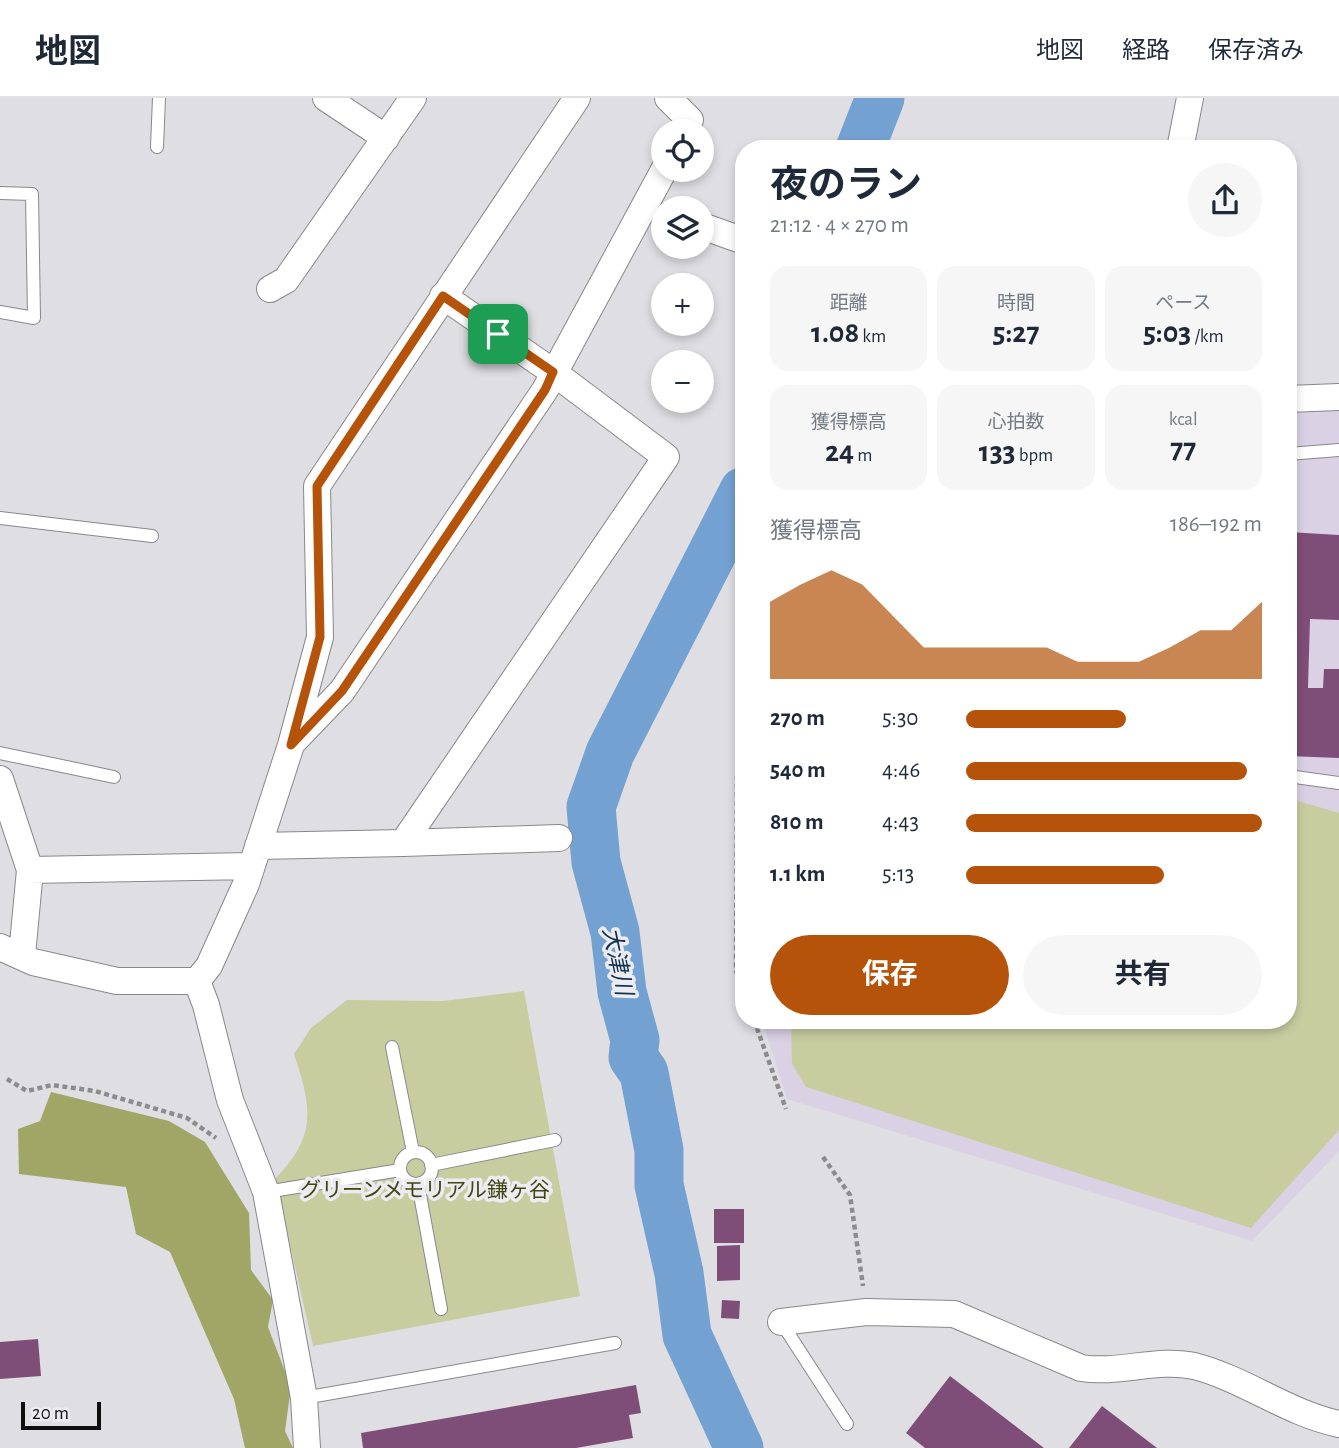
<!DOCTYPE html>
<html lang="ja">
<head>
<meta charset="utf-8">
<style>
	body { margin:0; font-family:"Alegreya Sans","Noto Sans JP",sans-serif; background:#f6f6f7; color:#1f2937; height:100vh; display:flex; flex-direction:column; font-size:26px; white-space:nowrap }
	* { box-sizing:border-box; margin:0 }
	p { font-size:23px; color:#747a83 }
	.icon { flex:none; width:38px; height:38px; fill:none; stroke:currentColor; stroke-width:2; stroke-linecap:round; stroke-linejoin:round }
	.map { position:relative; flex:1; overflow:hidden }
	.details { position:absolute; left:735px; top:42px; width:562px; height:889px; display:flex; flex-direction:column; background:#fff; border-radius:28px; box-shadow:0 4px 10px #0003 }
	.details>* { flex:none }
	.buttons { position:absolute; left:651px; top:21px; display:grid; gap:14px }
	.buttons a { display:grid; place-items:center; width:63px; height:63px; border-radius:50%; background:#fff; box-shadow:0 4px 10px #0003; font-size:35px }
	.scale { position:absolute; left:21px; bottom:18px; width:80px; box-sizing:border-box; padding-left:7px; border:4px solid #0e0e0f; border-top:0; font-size:19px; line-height:24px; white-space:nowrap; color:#0e0e0f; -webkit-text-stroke:5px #ececf0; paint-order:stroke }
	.pin { position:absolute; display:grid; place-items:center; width:60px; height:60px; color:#fff; margin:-30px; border-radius:14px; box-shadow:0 4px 10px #0006 }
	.round { display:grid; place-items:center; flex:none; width:74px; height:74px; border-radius:37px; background:#f6f6f7 }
	.overview { display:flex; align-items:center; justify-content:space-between; height:119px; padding:0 35px }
	h1 { font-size:38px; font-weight:700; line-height:52px }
	.stats { display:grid; grid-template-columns:repeat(3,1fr); gap:10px; height:119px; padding:7px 35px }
	.stats div { display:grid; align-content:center; border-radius:18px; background:#f6f6f7; text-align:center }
	.stats b { font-size:30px; font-weight:700 }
	.stats small { font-size:19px; font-weight:400 }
	.stats p { font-size:19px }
	.chart { height:196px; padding:14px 35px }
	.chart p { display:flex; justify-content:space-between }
	.chart svg { width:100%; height:126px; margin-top:7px; fill:#b45309; opacity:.7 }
	.button { display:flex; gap:14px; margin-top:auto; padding:14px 35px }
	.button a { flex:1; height:80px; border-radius:42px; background:#b45309; color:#fff; font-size:28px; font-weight:700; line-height:80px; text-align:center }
	.button a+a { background:#f6f6f7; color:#1f2937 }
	ul { padding:0 35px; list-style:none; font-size:23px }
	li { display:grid; grid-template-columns:112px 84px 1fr; align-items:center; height:52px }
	li i { height:18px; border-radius:9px; background:#b45309 }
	header { display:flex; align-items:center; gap:42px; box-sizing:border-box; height:98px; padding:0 35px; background:#fff; border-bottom:2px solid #e0e1e3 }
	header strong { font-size:33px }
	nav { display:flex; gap:38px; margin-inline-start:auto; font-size:24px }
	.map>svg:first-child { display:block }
</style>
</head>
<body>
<header>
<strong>地図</strong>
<nav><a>地図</a><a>経路</a><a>保存済み</a></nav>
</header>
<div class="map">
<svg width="1339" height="1350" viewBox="0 0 1339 1350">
	<rect width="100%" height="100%" fill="#dfdfe3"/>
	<!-- education -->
	<path fill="#dad1e5" d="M1339,310V1053L1252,1143L787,1001L762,922H1288V314Z"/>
	<!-- green -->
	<path fill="#c8cda0" d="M1288,700L1339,715V1032L1251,1130L806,989L792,966L791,922H1288Z
		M524,893L580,1198L313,1248L275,1081C317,1038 312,1010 294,956L311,930L347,902L443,903Z"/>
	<!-- forest -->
	<path fill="#a0a666" d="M51,994L169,1023L205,1044L249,1115L251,1172L273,1202L268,1229L291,1289L285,1333L293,1350H245L234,1301L170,1154L136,1136L126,1089L19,1076L18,1031L40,1023Z"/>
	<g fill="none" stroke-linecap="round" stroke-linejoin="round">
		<!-- river -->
		<path stroke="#73a1d1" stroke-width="49" d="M860,51L880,0
			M739,1350L687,1237L679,1175L659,1087V1052L644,975L633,959L635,942L622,894L615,834L596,764L591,709L610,655L744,393"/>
	</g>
	<!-- building -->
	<path fill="#7e4e78" d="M1288,434L1339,437V522L1310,521L1308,590H1323L1324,571H1339V660L1288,658Z
		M714,1111H744V1145H714Z
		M740,1147V1182L717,1183V1148Z
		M722,1202L740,1203L739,1221L721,1220Z
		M38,1241L41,1278L0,1281V1244Z
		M950,1278L1044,1350H925L906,1335Z
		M636,1287L641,1315L629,1317L633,1340L576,1350H363L361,1335Z
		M1102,1308L1157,1350H1069Z"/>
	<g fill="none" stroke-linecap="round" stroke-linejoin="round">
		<defs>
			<path id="lane" d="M157,49L159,0
				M0,95L32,96L34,220L0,214
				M1288,356L1339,352
				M0,420L152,438
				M0,655L114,679
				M1288,678L1339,685
				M392,949L413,1054
				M400 1070a16 16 0 1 1 32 0a16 16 0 1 1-32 0Z
				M431,1067L555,1042
				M418,1086L441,1211
				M266,1094L400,1072
				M781,1224L847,1326
				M304,1300L615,1245"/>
			<path id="street" d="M326,0L386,40
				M668,0L690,22L684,33
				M1180,51L1190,0
				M702,128L744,143
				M270,191L286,182L413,0
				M1288,301L1339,299
				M293,644L342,593L545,292L664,72
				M0,681L30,772L22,857
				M403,745L559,740
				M258,748L403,745L666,359L553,274L443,198
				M30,772L251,768
				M0,849L33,864L117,883H197L209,868L246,786L291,647L320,539L317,388L577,0
				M197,883L206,907L230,1002L266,1094L304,1300L307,1350
				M781,1224L866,1214L954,1216L1081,1270C1118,1276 1158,1260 1194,1268C1245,1281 1287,1315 1339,1326"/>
		</defs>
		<!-- lane casing -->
		<use href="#lane" stroke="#88888c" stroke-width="14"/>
		<!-- street casing -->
		<use href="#street" stroke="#88888c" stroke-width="28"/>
		<!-- path -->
		<path stroke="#8c8c8f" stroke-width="4.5" stroke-dasharray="5 3.5" stroke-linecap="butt" d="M744,672L737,678L736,873L744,895
			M754,922L786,1011
			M7,981L27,993L52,987L95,993L187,1020L216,1040
			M823,1059L850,1097L863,1188"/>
		<!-- lane -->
		<use href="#lane" stroke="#fff" stroke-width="12"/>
		<!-- street -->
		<use href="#street" stroke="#fff" stroke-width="26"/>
	</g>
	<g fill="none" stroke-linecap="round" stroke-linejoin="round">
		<defs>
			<path id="route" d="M443,198L553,274L545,292L342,593L291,647L320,539L317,388Z"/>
		</defs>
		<!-- route casing -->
		<use href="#route" stroke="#fff" stroke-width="14"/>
		<!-- route -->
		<use href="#route" stroke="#b45309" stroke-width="9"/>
	</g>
	<g text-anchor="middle" stroke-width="7" stroke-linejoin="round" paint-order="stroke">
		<!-- park labels -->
		<g font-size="21" fill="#424615" stroke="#ececf0">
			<text x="425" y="1099">グリーンメモリアル鎌ヶ谷</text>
		</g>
		<!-- water labels -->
		<g font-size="23" font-style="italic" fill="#103151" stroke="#ececf0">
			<text transform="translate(618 863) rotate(78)" y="8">大津川</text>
		</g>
	</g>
</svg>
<div class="buttons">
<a><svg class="icon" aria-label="locate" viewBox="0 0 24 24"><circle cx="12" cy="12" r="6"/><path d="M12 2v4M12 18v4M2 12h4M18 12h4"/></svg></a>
<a><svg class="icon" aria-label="layers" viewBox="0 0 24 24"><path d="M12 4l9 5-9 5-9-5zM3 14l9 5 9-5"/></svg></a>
<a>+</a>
<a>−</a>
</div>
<div class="scale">20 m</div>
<div class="pin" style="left:498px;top:236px;background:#1e9e55"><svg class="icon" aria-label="arrive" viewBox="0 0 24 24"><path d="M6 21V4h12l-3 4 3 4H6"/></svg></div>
<section class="details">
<div class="overview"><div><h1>夜のラン</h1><p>21:12 · 4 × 270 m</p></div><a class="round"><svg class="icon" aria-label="share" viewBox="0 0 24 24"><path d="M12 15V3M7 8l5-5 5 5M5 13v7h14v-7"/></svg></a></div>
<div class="stats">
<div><p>距離</p><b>1.08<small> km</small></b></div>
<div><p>時間</p><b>5:27</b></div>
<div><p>ペース</p><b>5:03<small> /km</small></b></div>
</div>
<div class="stats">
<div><p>獲得標高</p><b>24<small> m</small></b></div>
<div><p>心拍数</p><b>133<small> bpm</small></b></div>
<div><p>kcal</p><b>77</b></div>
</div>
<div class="chart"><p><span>獲得標高</span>186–192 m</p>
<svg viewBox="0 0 160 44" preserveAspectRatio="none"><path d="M0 44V17L10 11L20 6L30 11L40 22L50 33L60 33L70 33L80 33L90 33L100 38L110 38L120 38L130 33L140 27L150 27L160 17V44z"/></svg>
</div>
<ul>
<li><b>270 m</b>5:30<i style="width:54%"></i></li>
<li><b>540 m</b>4:46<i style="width:95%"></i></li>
<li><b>810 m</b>4:43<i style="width:100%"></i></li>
<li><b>1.1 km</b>5:13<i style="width:67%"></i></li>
</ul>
<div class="button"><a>保存</a><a>共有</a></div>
</section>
</div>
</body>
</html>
